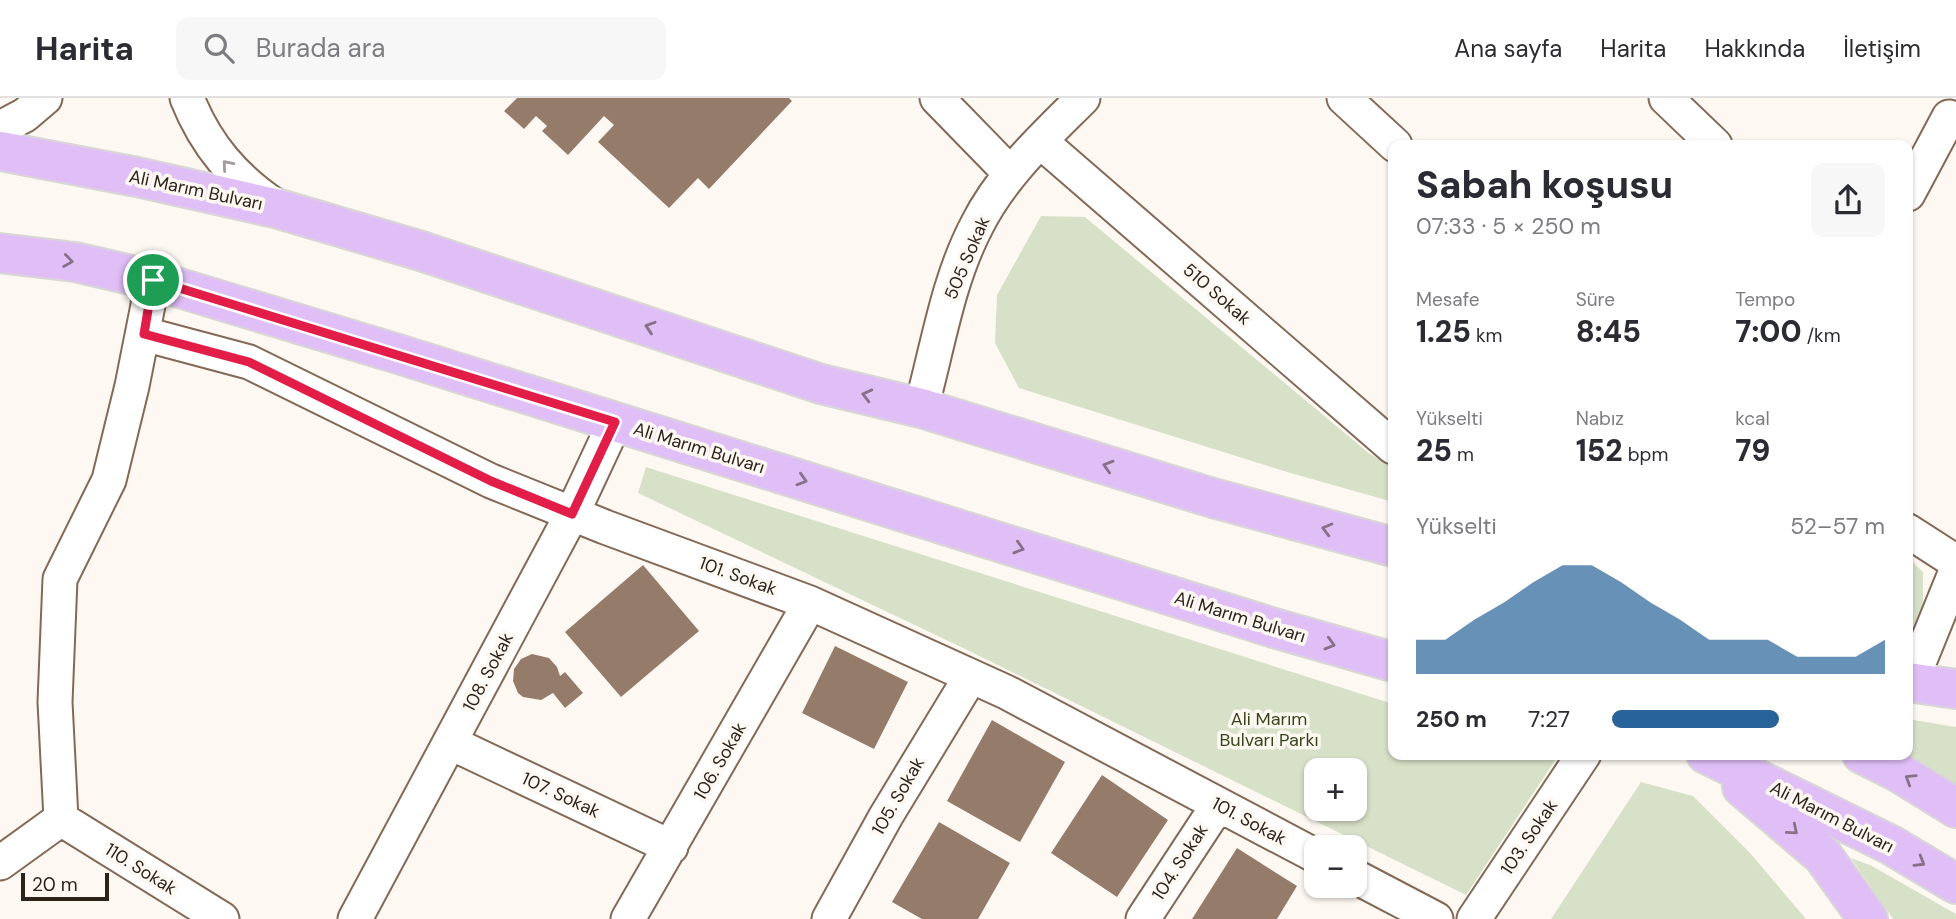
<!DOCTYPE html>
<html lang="tr">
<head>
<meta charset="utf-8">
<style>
	body { margin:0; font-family:"DM Sans",sans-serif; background:#f7f7f7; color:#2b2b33; height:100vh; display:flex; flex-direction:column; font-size:26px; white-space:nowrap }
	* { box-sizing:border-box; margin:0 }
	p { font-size:23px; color:#7c7c81 }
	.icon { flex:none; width:38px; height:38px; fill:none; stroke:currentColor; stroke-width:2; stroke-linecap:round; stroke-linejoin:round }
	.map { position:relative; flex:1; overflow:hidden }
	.details { position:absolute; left:1388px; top:42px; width:525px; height:620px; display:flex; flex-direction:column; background:#fff; border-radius:14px; box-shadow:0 2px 5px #0004 }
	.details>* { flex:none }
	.fabs { position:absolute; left:1304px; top:660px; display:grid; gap:14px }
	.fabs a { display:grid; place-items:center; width:63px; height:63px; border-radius:14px; background:#fff; box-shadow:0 2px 5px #0004; font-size:35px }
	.scale { position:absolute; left:21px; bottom:18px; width:88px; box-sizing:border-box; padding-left:7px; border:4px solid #2d231b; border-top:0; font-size:19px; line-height:24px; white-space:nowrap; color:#2d231b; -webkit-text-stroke:5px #fef8f3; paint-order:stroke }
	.pin { position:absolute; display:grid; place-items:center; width:60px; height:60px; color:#fff; margin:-30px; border:4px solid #fff; border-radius:50%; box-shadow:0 2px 7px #0007 }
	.round { display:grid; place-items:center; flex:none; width:74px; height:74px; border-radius:14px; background:#f7f7f7 }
	.headline { display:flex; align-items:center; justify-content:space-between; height:119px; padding:0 28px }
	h1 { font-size:38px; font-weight:800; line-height:52px }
	.stats { display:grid; grid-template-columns:repeat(3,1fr); gap:10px; height:119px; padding:7px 28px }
	.stats div { display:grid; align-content:center }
	.stats b { font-size:30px; font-weight:800 }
	.stats small { font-size:19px; font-weight:400 }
	.stats p { font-size:19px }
	.chart { height:196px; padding:14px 28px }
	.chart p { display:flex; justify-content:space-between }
	.chart svg { width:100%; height:126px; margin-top:7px; fill:#28639a; opacity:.7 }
	ul { padding:0 28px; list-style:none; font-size:23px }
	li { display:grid; grid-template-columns:112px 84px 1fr; align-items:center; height:52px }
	li i { height:18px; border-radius:9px; background:#28639a }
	header { display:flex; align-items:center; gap:42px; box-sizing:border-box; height:98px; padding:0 35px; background:#fff; border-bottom:2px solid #e1e1e2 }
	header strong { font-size:33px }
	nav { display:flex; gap:38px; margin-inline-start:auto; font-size:24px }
	.search { width:490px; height:63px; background:#f7f7f7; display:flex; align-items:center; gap:18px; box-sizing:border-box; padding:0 24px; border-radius:14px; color:#7c7c81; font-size:26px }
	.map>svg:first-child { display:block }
</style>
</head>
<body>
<header>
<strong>Harita</strong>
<div class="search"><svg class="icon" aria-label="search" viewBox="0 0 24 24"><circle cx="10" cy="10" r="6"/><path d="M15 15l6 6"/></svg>Burada ara</div>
<nav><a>Ana sayfa</a><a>Harita</a><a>Hakkında</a><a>İletişim</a></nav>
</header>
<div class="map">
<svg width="1956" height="821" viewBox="0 0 1956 821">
	<rect width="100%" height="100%" fill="#fef8f3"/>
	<!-- green -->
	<path fill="#d7e1c8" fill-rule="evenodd" d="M1041,118L1085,119L1370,356L1393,369V404L1287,374L1019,290L995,245L997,197Z
		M646,369L1393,606V656L1558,658L1466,797L965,551L638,395ZM1316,672H1354V710H1316Z
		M1908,459L1923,474V522L1908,540Z
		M1908,621L1956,629V687L1901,656H1908Z
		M1641,684L1693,698L1750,755L1806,821H1551Z
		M1851,760L1872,768L1956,816V821H1893Z"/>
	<!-- building -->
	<path fill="#957c6a" d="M517,0H789L792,3L709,91L698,80L669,110L598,44L614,27L604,18L568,57L542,33L547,28L536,18L524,31L504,13Z
		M643,467L699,533L621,599L565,534Z
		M835,548L908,584L874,651L802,615Z
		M532,556L549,560L557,569L560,578L565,574L583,595L565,610L553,595L541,602L523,599L518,595L513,583L514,571L521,561Z
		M992,622L1065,664L1020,744L947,703Z
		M1102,677L1168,722L1117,799L1051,755Z
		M939,724L1010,765L978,821H922L892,804Z
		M1237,750L1297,788L1277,821H1192Z"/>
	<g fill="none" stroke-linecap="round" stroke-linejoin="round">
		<defs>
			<path id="minor" d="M187,0C206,48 235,81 277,109
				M937,0L1010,75
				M1344,0L1395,47
				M1666,0L1715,47
				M0,30L25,17L45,0
				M1040,43L1393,349
				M1908,96L1949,19
				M144,236L249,264L491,383L605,429L810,505L1006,594L1316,758
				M921,310C938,249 947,184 977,127C1002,77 1044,39 1083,0
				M1908,433L1956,464
				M1911,584L1956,473
				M451,645L671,749
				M61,721L222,821
				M0,765L61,721L55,604L60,481L109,382L132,288L153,182
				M1354,778L1436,821
				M355,821L572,416L615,324
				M628,821L810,505
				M829,821L886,718L971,578
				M1143,821L1218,707
				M1474,821L1584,656"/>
			<path id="major" d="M0,53L137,79L279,111L421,153L821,286L921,310L1213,400L1393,449
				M0,155L75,164L153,182L395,255L1274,530L1393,564
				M1908,584L1956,591
				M1706,656L1891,747L1956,786
				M1862,656L1898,674L1956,710
				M1742,689L1823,758L1868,821"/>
		</defs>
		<!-- minor casing -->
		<use href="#minor" stroke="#836956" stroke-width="37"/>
		<!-- major casing -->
		<use href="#major" stroke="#d9d7d6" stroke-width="42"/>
		<!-- minor -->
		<use href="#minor" stroke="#fff" stroke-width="33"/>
		<!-- major -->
		<use href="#major" stroke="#e0bff7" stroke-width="38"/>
	</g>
	<!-- one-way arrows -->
	<defs><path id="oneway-chevron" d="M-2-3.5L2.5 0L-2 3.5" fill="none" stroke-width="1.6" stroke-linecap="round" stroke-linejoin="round" transform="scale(1.75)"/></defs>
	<use stroke="#a09c98" href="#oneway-chevron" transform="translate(227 67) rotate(-131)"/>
	<g stroke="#867189">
		<use href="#oneway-chevron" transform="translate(68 163) rotate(8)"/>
		<use href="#oneway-chevron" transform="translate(650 229) rotate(-162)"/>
		<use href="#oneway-chevron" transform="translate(867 297) rotate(-166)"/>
		<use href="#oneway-chevron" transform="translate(1108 368) rotate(-163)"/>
		<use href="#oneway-chevron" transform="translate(802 382) rotate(17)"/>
		<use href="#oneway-chevron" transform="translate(1327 431) rotate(-165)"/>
		<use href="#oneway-chevron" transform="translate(1019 450) rotate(17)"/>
		<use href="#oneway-chevron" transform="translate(1330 546) rotate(16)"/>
		<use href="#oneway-chevron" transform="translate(1910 681) rotate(-148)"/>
		<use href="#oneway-chevron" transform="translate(1793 732) rotate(40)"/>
		<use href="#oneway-chevron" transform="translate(1920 764) rotate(31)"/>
	</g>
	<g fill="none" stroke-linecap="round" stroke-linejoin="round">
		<defs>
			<path id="route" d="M153,182L615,324L572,416L491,383L249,264L144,236Z"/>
		</defs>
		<!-- route casing -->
		<use href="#route" stroke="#fff" stroke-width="14"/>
		<!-- route -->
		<use href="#route" stroke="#e11d48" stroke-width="9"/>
	</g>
	<g text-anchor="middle" stroke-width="7" stroke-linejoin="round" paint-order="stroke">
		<!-- street labels -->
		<g font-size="18" fill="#2d231b" stroke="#fef8f3">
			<text transform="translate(196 92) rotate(12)" y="6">Ali Marım Bulvarı</text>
			<text transform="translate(967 160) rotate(-67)" y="6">505 Sokak</text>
			<text transform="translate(1217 196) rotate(41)" y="6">510 Sokak</text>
			<text transform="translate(699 350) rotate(17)" y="6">Ali Marım Bulvarı</text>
			<text transform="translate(738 478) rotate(20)" y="6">101. Sokak</text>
			<text transform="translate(1240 519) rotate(17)" y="6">Ali Marım Bulvarı</text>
			<text transform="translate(488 574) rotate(-62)" y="6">108. Sokak</text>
			<text transform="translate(720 663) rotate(-60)" y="6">106. Sokak</text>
			<text transform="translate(561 697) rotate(25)" y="6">107. Sokak</text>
			<text transform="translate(898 698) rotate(-60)" y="6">105. Sokak</text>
			<text transform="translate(1832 719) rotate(27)" y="6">Ali Marım Bulvarı</text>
			<text transform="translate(1249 723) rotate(28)" y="6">101. Sokak</text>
			<text transform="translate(1529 739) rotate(-56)" y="6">103. Sokak</text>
			<text transform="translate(1180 764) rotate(-57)" y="6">104. Sokak</text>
			<text transform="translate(141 771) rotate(32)" y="6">110. Sokak</text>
		</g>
		<!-- park labels -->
		<g font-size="18" fill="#374619" stroke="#fef8f3">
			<text x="1269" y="627">Ali Marım<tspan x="1269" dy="21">Bulvarı Parkı</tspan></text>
		</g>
	</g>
</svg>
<div class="fabs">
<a>+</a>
<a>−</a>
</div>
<div class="scale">20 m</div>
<div class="pin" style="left:153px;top:182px;background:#1e9e55"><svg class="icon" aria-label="arrive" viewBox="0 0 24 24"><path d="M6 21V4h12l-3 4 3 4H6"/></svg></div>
<section class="details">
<div class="headline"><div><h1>Sabah koşusu</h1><p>07:33 · 5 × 250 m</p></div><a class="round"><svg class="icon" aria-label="share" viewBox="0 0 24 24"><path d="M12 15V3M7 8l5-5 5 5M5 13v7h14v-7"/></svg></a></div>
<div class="stats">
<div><p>Mesafe</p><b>1.25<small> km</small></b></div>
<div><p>Süre</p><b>8:45</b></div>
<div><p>Tempo</p><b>7:00<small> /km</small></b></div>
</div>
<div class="stats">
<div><p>Yükselti</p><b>25<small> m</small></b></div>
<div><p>Nabız</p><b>152<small> bpm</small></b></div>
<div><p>kcal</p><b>79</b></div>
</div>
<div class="chart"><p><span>Yükselti</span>52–57 m</p>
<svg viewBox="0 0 160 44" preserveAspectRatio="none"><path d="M0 44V32L10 32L20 25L30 19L40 12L50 6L60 6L70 12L80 19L90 25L100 32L110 32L120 32L130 38L140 38L150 38L160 32V44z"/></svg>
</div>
<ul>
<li><b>250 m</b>7:27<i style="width:61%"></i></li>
</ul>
</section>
</div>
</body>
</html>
